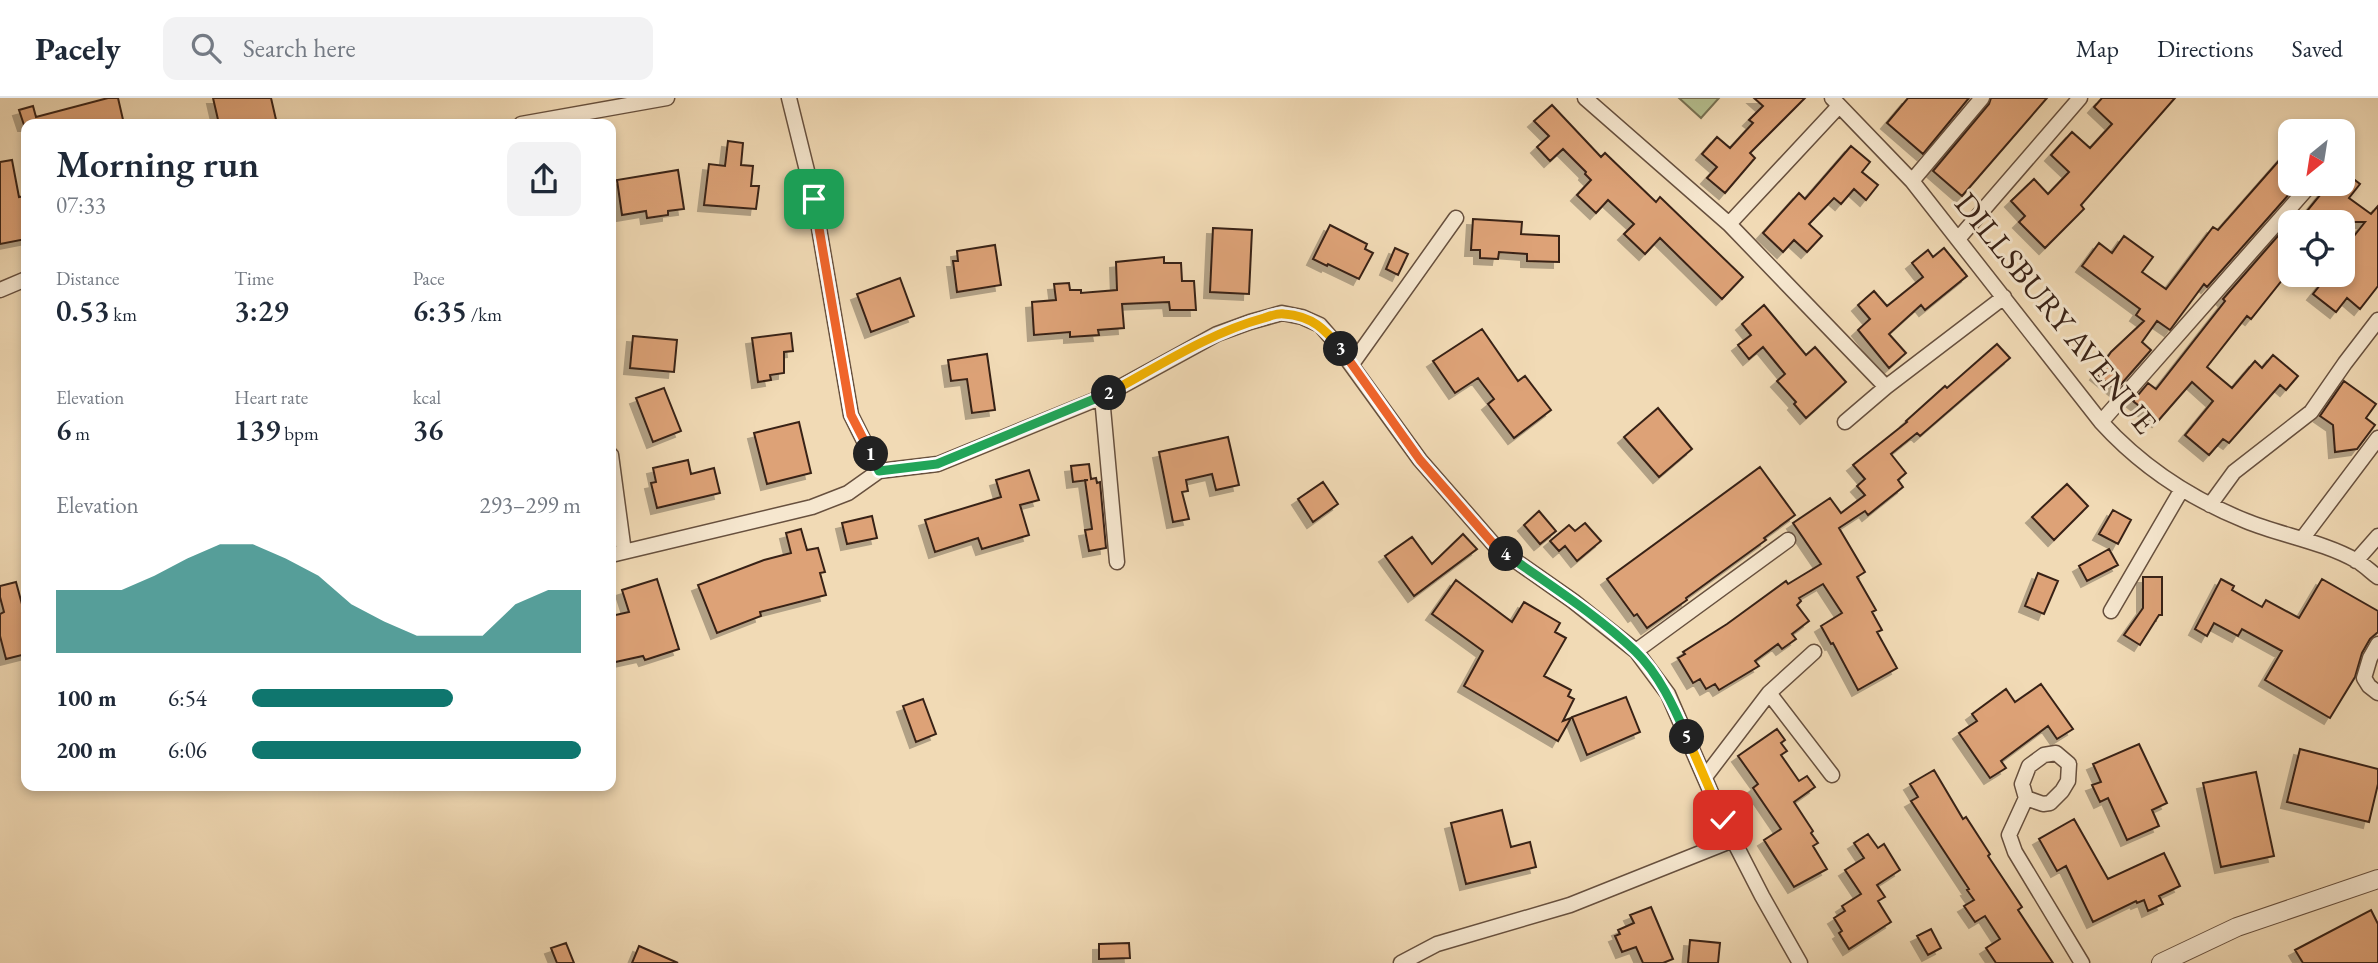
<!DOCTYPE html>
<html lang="en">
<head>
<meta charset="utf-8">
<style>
	body { margin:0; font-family:"EB Garamond",serif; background:#f2f2f3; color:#1f2937; height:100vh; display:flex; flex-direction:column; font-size:26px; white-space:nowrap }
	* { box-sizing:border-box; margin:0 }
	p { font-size:23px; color:#747a83 }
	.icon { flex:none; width:38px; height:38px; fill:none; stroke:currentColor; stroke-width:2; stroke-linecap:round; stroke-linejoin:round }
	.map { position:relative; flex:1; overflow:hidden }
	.details { position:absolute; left:21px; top:21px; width:595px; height:672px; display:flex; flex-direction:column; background:#fff; border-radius:14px; box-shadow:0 4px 10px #0003 }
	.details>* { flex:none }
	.needle { width:46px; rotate:210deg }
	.buttons { position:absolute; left:2278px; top:21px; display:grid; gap:14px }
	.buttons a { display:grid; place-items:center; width:77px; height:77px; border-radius:14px; background:#fff; box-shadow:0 4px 10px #0003; font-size:35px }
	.pin { position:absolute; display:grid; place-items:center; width:60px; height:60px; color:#fff; margin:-30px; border-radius:14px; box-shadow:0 4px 10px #0006 }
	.km { position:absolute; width:35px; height:35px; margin:-18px; border-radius:50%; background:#222; color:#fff; font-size:19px; line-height:35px; text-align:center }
	.round { display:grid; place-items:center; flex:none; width:74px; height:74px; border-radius:14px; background:#f2f2f3 }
	.overview { display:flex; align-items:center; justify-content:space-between; height:119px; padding:0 35px }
	h1 { font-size:38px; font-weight:600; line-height:52px }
	.figures { display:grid; grid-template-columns:repeat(3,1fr); gap:10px; height:119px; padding:7px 35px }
	.figures div { display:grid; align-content:center }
	.figures b { font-size:30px; font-weight:600 }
	.figures small { font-size:19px; font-weight:400 }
	.figures p { font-size:19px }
	.chart { height:196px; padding:14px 35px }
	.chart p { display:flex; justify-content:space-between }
	.chart svg { width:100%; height:126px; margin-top:7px; fill:#0f766e; opacity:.7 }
	ul { padding:0 35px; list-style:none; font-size:23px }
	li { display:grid; grid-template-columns:112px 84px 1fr; align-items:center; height:52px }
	li i { height:18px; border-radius:9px; background:#0f766e }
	header { display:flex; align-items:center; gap:42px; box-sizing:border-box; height:98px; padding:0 35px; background:#fff; border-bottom:2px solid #e0e1e3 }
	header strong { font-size:33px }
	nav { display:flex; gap:38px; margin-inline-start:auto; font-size:24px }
	.search { width:490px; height:63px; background:#f2f2f3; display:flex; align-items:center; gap:18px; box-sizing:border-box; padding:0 24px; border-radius:14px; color:#747a83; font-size:26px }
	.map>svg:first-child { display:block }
</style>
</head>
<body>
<header>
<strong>Pacely</strong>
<div class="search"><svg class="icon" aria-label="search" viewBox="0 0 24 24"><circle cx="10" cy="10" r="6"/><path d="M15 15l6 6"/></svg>Search here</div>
<nav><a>Map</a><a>Directions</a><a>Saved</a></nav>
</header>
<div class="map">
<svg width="2378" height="865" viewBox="0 0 2378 865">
	<defs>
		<filter id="shadow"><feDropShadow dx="-6" dy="6" stdDeviation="0" flood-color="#0004"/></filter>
	</defs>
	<rect width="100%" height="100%" fill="#f1dab5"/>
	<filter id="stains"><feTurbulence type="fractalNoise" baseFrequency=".00286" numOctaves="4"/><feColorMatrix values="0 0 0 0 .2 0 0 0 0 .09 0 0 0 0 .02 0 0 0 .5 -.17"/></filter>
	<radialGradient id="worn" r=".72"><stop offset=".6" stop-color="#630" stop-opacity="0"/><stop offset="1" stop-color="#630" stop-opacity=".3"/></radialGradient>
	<!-- green -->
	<path fill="#b6c191" stroke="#787254" stroke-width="2" d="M1679,0H1719L1701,20Z"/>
	<!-- building -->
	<path fill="#dda277" stroke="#392216" stroke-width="2" filter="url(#shadow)" d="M108,0H118L124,26L24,27L19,12L33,8L36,19Z
		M213,0H271L277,26H219Z
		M1754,0H1805L1750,55L1755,60L1725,95L1707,80L1717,69L1702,56L1717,39L1730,50L1753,25L1749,22L1763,8Z
		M1908,0H1969L1923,56L1887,25Z
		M1991,0H2047L1962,98L1933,73L1989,6Z
		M2102,0H2175L2081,107L2084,111L2045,150L2019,124L2025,118L2011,103L2034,81L2048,96L2069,74L2051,57L2072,34L2090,50L2112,26L2094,9Z
		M1552,7L1601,59L1605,55L1656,104L1660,99L1743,179L1722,201L1660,140L1645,156L1624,136L1634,126L1608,102L1596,115L1577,97L1591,82L1585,76L1586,74L1563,51L1550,63L1537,49L1549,38L1534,23Z
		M728,43L743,45L741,67L753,68L751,88H759L756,111L704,107L709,66L725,68Z
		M1851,48L1870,64L1862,74L1878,87L1866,102L1854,91L1841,106L1834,100L1809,126L1822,138L1807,154L1794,142L1783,154L1763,135L1799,95L1805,101Z
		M2291,49V94L2207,189L2204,186L2170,232L2157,223L2142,244L2151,252L2116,292L2096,276L2111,254L2144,223L2136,217L2140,211L2082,168L2099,145L2112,155L2124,138L2153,159L2142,174L2166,191L2213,129L2218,132Z
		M12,62L19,99L26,98V141L0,146V64Z
		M678,72L684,111L668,113V117L647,120L646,113L622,117L617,82Z
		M2343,73L2360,86L2349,100L2371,116L2378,108V188L2360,211L2347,200L2336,214L2313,196L2328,177H2343V152L2365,124H2298L2329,86H2343Z
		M1473,121L1522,124L1521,136L1559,138V164L1527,163V156L1499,154L1498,161L1480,160V152H1471Z
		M2291,123V171L2251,221L2247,218L2207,269L2232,290L2255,263L2262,270L2273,257L2298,278L2286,292L2280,287L2229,345L2223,341L2209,357L2185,337L2213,303L2192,284L2158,323L2133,303L2148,285L2156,291L2225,203L2223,201Z
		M1330,127L1367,146L1365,151L1373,155L1359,181L1328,166L1327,168L1313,161Z
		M1213,130L1252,132L1249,196L1210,194Z
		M995,147L1001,187L957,194L953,163H958L957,153Z
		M1395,150L1408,156L1398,177L1386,171Z
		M1944,150L1967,178L1925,212L1921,207L1889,236L1906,255L1889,270L1858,232L1870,221L1858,207L1874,193L1887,208L1923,179L1912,165L1928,152L1933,159Z
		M1164,159V165H1181L1182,183H1194L1196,212H1170L1169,204L1122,206L1124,230L1098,232L1099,237L1070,239V234L1034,237L1032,204L1056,202L1054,186L1069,185L1070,192H1081V195L1117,192L1116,164Z
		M900,180L914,218L871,234L857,196Z
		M1764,207L1806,257L1815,249L1846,284L1806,320L1794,306L1796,304L1777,283L1785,276L1763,249L1749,261L1738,247L1751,237L1742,226Z
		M1482,231L1518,283L1525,278L1551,312L1514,340L1488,306L1494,301L1478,280L1455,295L1433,263Z
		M791,235L793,253L784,254V275L770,277L771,282L758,284L752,240Z
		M633,238L677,242L674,274L630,270Z
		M1997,246L2010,260L1920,338L1917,335L1891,356L1906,375L1898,382L1903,389L1868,417L1865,413L1839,430L1865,474L1857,479L1876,512L1872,514L1882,532L1877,534L1897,570L1858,592L1833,545L1831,546L1821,528L1842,515L1823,486L1799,500L1801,503L1797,507L1809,523L1792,536L1796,541L1782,551L1778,546L1755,563L1759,568L1719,592L1715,586L1706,591L1700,581L1693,585L1678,560L1685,556L1683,554L1727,526L1786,483L1788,486L1821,466L1793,425L1830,400L1841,415L1865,397L1857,388L1865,381L1853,367L1907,324L1906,323L1945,288L1947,290Z
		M987,256L995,312L972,315L967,281L951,283L948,262Z
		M2344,283L2376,306L2366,320L2375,327L2357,351L2335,354L2333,327L2320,318Z
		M664,290L681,333L653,344L636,300Z
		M1658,310L1692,351L1659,379L1624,339Z
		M799,324L811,375L767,386L754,335Z
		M1228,339L1239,387L1216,392L1212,376L1186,382L1188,393L1182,394L1189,421L1173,424L1159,354Z
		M688,362L691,376L714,370L720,395L657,410L651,385L656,384L653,370Z
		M1089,366L1091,381L1096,380L1097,385L1100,384L1106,450L1089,453L1085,432L1092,431L1085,382H1088L1073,384L1071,368Z
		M1760,369L1795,417L1764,440L1766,442L1686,500L1687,502L1647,530L1637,516L1634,518L1607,481Z
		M1029,372L1039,402L1020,407L1029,437L982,451L978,440L935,454L925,422L1001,399L996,382Z
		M1323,384L1338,406L1313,424L1298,401Z
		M2067,386L2088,408L2054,442L2032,419Z
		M2113,412L2131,422L2118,446L2099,436Z
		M1539,413L1556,433L1540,446L1524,427Z
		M872,418L877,440L847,446L842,425Z
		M1585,425L1601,443L1577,463L1565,448L1559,453L1550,443L1569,427L1575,433Z
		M801,431L807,452L818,450L825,474L820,475L826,497L760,514L761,518L717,535L698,487L764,462L791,455L786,435Z
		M1463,436L1477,451L1414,498L1385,458L1412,439L1432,466Z
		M2109,451L2118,467L2087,483L2079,468Z
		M2038,475L2058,483L2044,516L2025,508Z
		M2143,479H2162V517H2159L2140,547L2124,537L2143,510Z
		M657,481L679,551L645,562L643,558L611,565V518L629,514L622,492Z
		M2221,481L2234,488L2232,492L2262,509L2266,502L2299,520L2322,481L2378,513V534L2370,541L2362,555L2355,579L2330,620L2265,582L2282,553L2242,531L2238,538L2214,525L2207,538L2195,531Z
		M1456,482L1512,524L1524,504L1560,525L1555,534L1566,540L1544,578L1571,592L1568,598L1574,601L1563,623L1571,620L1558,643L1464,588L1483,553L1432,516Z
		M16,484L23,510L26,509V556L6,561L0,538V516L4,514L0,499V488Z
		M2041,586L2073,631L2057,641L2048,628L2001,663L2006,670L1990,680L1959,635L1977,623L1972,616L2006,591L2015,604Z
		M1626,599L1640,634L1587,657L1572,619Z
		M923,601L936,636L916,644L903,608Z
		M1777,631L1785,642L1781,645L1787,653L1781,657L1799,683L1807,678L1815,689L1794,704L1813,733L1811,735L1818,745L1813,748L1827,771L1794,789L1764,742L1781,731L1753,690L1758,686L1738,658Z
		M2139,646L2167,705L2152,712L2159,728L2127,742L2108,700L2100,704L2092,687L2101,684L2093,666Z
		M2300,651L2378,671V686L2369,724L2287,704Z
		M1934,672L1963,721L1966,719L1990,756L1988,758L2022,809L2018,812L2053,865H1996L1986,850L2000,841L1985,818L1975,824L1964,808L1974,802L1967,792L1969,791L1911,703L1918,699L1910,686Z
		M2256,674L2274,758L2221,769L2203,685Z
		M1502,712L1511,749L1530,744L1536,769L1466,786L1451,725Z
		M2074,721L2108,781L2164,755L2180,788L2159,798L2163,806L2148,813L2144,802L2137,805L2136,803L2093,824L2066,768L2057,773L2039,741Z
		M1868,736L1878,750L1884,746L1900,772L1877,787L1885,799L1878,803L1891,824L1849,851L1839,835L1842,833L1834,820L1845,813L1842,808L1861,796L1845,772L1864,760L1854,745Z
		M1651,809L1673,861L1663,865H1643L1636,849L1622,854L1615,838L1620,836L1618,832L1634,825L1630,817Z
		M2371,812L2378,826V865H2303L2295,852Z
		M1931,831L1941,850L1928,857L1917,838Z
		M1690,842L1720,845L1718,865H1688Z
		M566,845L574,865H557L551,850Z
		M1129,845L1130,860L1099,861V846Z
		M639,848L678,865H632Z"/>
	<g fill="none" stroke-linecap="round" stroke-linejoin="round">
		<defs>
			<path id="minor" d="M789,0L814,101L851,317L879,373
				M1585,0L1729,126L1886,289L2004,199
				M1832,0L1912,83L2101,324C2141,368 2191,401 2246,423C2280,437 2324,444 2357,463C2364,467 2371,474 2378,479
				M521,26L667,0
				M1912,83L1982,0
				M1729,126L1839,8
				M1958,141L2080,0
				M0,192L26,181
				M1352,266L1456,120
				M1102,299L1117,464
				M1845,324L1886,289
				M2101,324L2311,86
				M611,357L624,454
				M2210,407L2234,374L2311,314L2345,265L2378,222
				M2302,441L2378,340
				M611,457L812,409L848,395L879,373L938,366L1102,299L1217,236L1250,224L1282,215L1302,219L1320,227L1333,242L1420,362L1496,449L1573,503L1636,553L1668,596L1723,722L1762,798L1800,865
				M2356,463L2378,438
				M2111,513L2182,391
				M2378,546L2370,560L2364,580L2369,588L2378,595
				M1636,553L1788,442
				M1769,595L1832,677
				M1705,679L1769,595L1814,554
				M2026,700L2043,706L2050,705L2062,693L2068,683L2069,666L2056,655L2044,657L2029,668L2022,686L2026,700L2009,737L2015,754L2082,865
				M1401,865L1437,846L1570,807L1733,742"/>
			<path id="tertiary" d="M2161,865L2237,829L2378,781"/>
		</defs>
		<!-- minor casing -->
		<use href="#minor" stroke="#67503e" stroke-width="17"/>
		<!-- tertiary casing -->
		<use href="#tertiary" stroke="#67503e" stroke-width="20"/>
		<!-- minor -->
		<use href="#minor" stroke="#f6e7cf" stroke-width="14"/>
		<!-- tertiary -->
		<use href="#tertiary" stroke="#f6e7cf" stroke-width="18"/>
	</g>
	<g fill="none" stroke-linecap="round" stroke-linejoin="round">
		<defs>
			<path id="split-1" d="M814,101L851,317L871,356"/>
			<path id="split-2" d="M871,356L879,373L937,366L1109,295"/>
			<path id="split-3" d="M1109,295C1159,268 1209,235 1264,220C1270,218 1278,215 1284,216C1312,218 1325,231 1341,251"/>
			<path id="split-4" d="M1341,251L1420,362L1496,449L1506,456"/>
			<path id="split-5" d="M1506,456C1548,486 1597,517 1635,553C1659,576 1674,609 1687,639"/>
			<path id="split-6" d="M1687,639L1723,722"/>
		</defs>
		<!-- split-1 casing -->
		<use href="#split-1" stroke="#fff" stroke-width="14"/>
		<!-- split-2 casing -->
		<use href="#split-2" stroke="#fff" stroke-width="14"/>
		<!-- split-3 casing -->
		<use href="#split-3" stroke="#fff" stroke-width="14"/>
		<!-- split-4 casing -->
		<use href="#split-4" stroke="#fff" stroke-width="14"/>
		<!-- split-5 casing -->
		<use href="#split-5" stroke="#fff" stroke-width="14"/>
		<!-- split-6 casing -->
		<use href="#split-6" stroke="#fff" stroke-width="14"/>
		<!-- split-1 -->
		<use href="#split-1" stroke="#f0652b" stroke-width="9"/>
		<!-- split-2 -->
		<use href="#split-2" stroke="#22a559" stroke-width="9"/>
		<!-- split-3 -->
		<use href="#split-3" stroke="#f5b400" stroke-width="9"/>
		<!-- split-4 -->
		<use href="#split-4" stroke="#f0652b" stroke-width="9"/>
		<!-- split-5 -->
		<use href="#split-5" stroke="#22a559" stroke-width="9"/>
		<!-- split-6 -->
		<use href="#split-6" stroke="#f5b400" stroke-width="9"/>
	</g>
	<g text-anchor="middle" stroke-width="6" stroke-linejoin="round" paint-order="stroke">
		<!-- street labels -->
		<g font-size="32" fill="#392216" stroke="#f6e7cf">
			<text transform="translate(2056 215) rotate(51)" y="11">DILLSBURY AVENUE</text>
		</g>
	</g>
	<rect width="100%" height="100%" filter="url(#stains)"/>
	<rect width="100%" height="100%" fill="url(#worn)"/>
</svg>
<div class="buttons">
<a><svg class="needle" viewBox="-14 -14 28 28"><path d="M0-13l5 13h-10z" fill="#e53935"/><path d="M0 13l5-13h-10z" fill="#747a83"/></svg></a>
<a><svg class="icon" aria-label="locate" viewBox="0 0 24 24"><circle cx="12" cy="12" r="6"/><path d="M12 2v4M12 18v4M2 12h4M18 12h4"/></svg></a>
</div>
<div class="pin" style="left:814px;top:101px;background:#1e9e55"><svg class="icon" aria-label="arrive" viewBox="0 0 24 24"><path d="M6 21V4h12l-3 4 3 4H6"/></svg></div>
<div class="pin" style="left:1723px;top:722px;background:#d93025"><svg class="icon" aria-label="check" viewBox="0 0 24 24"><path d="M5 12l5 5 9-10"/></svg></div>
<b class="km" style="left:871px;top:356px">1</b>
<b class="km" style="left:1109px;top:295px">2</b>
<b class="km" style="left:1341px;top:251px">3</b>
<b class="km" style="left:1506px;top:456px">4</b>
<b class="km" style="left:1687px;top:639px">5</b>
<section class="details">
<div class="overview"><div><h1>Morning run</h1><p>07:33</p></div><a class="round"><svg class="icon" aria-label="share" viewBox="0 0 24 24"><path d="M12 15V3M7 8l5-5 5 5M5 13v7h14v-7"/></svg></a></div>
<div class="figures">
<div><p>Distance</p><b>0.53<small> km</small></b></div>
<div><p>Time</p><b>3:29</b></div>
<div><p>Pace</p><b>6:35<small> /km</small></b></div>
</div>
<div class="figures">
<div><p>Elevation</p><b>6<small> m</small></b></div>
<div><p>Heart rate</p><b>139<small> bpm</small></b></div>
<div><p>kcal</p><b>36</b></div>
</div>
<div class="chart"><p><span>Elevation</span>293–299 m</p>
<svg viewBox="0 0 160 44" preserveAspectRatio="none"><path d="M0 44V22L10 22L20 22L30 17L40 11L50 6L60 6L70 11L80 17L90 27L100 33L110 38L120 38L130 38L140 27L150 22L160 22V44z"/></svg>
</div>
<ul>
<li><b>100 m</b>6:54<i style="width:61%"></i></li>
<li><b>200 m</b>6:06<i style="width:100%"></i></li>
</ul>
</section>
</div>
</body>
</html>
